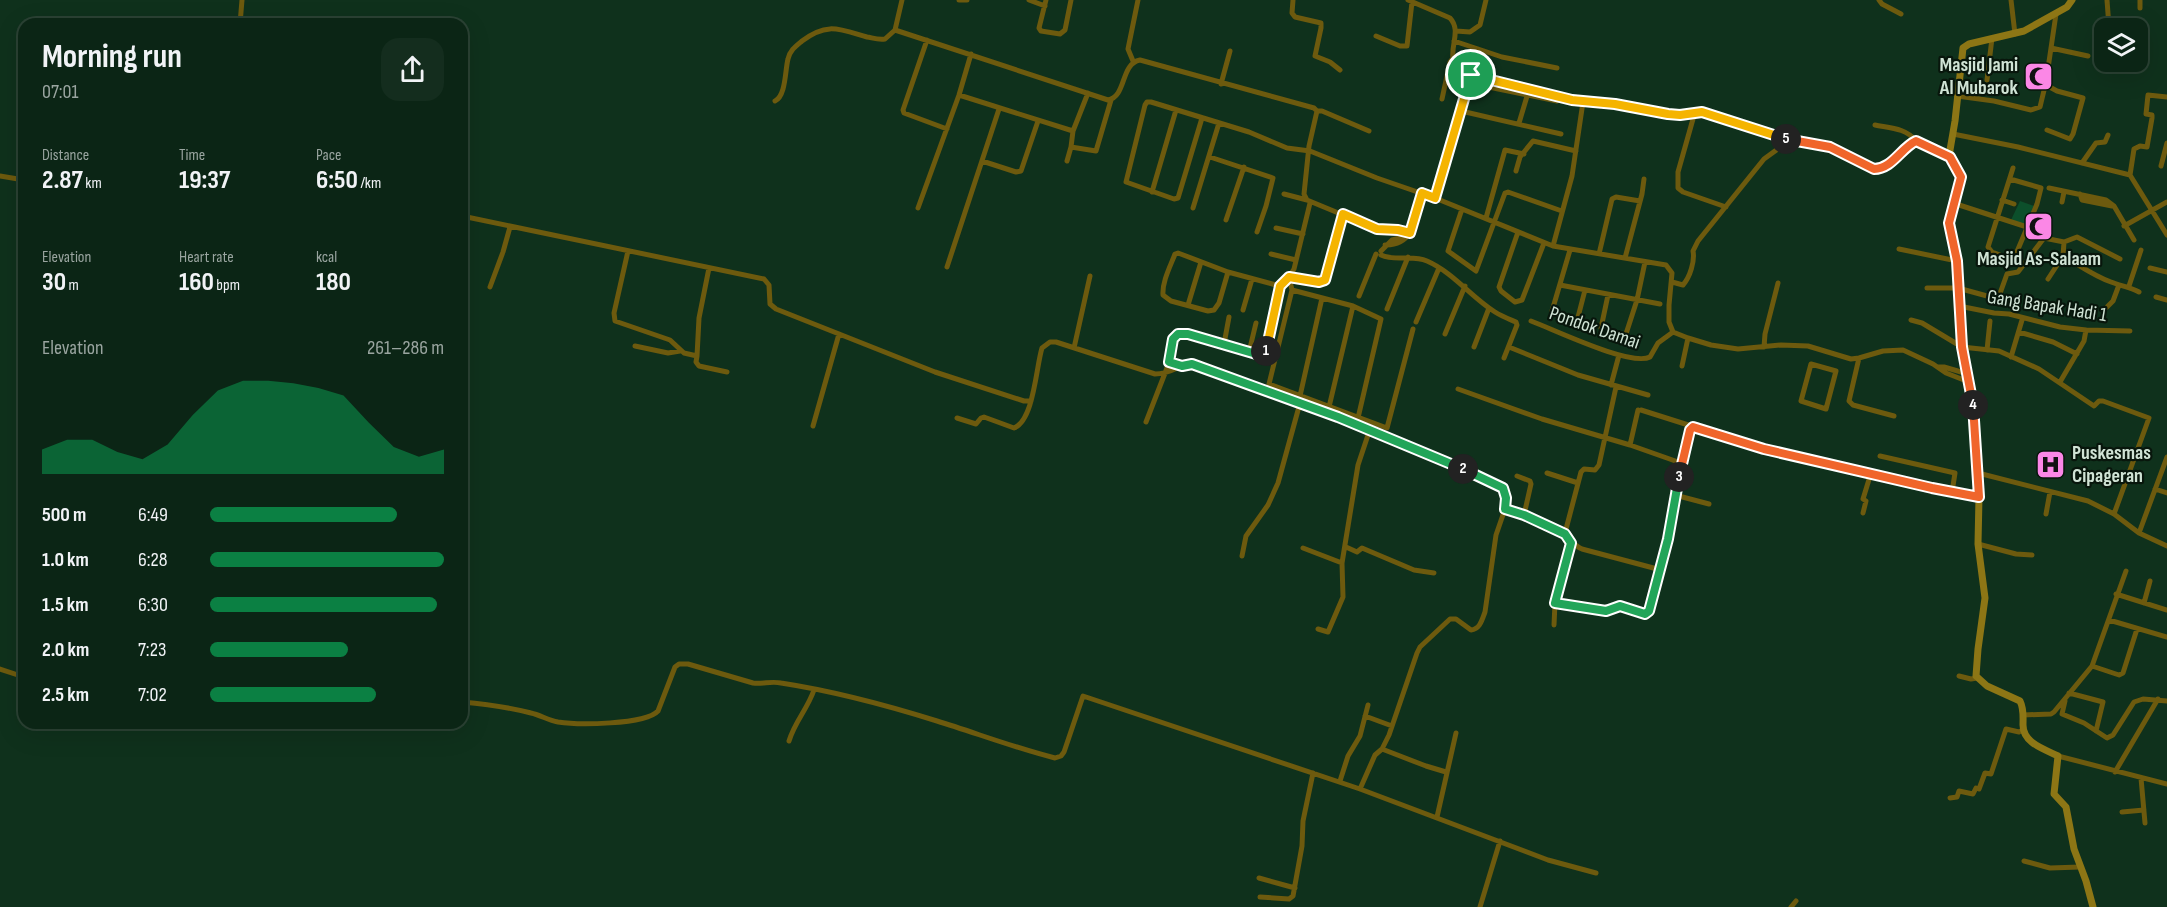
<!DOCTYPE html>
<html lang="en">
<head>
<meta charset="utf-8">
<style>
	body { margin:0; font-family:"Sofia Sans Condensed",sans-serif; background:#142d1e; color:#f1f3f6; height:100vh; display:flex; flex-direction:column; font-size:22px; white-space:nowrap }
	* { box-sizing:border-box; margin:0 }
	p { font-size:20px; color:#9aa5a0 }
	.icon { flex:none; width:33px; height:33px; fill:none; stroke:currentColor; stroke-width:2; stroke-linecap:round; stroke-linejoin:round }
	.map { position:relative; flex:1; overflow:hidden }
	.sheet { position:absolute; left:18px; top:18px; width:450px; height:711px; display:flex; flex-direction:column; background:#0b2515; border-radius:18px; box-shadow:0 6px 24px #0002,0 0 0 2px #2b4234 }
	.sheet>* { flex:none }
	.fabs { position:absolute; left:2094px; top:18px; display:grid; gap:12px }
	.fabs a { display:grid; place-items:center; width:54px; height:54px; border-radius:12px; background:#0b2515; box-shadow:0 6px 24px #0002,0 0 0 2px #2b4234; font-size:30px }
	.pin { position:absolute; display:grid; place-items:center; width:51px; height:51px; color:#fff; margin:-26px; border:3px solid #fff; border-radius:50%; box-shadow:0 2px 6px #0007 }
	.km { position:absolute; width:30px; height:30px; margin:-15px; border-radius:50%; background:#222; color:#fff; font-size:16px; line-height:30px; text-align:center }
	.round { display:grid; place-items:center; flex:none; width:63px; height:63px; border-radius:18px; background:#142d1e }
	.overview { display:flex; align-items:center; justify-content:space-between; height:102px; padding:0 24px }
	h1 { font-size:33px; font-weight:700; line-height:45px }
	.stats { display:grid; grid-template-columns:repeat(3,1fr); gap:9px; height:102px; padding:6px 24px }
	.stats div { display:grid; align-content:center }
	.stats b { font-size:26px; font-weight:700 }
	.stats small { font-size:16px; font-weight:400 }
	.stats p { font-size:16px }
	.chart { height:168px; padding:12px 24px }
	.chart p { display:flex; justify-content:space-between }
	.chart svg { width:100%; height:108px; margin-top:6px; fill:#0b8043; opacity:.7 }
	ul { padding:0 24px; list-style:none; font-size:20px }
	li { display:grid; grid-template-columns:96px 72px 1fr; align-items:center; height:45px }
	li i { height:15px; border-radius:8px; background:#0b8043 }
	.map>svg:first-child { display:block }
</style>
</head>
<body>
<div class="map">
<svg width="2167" height="907" viewBox="0 0 2167 907">
	<rect width="100%" height="100%" fill="#0f311c"/>
	<!-- green -->
	<path fill="#0c4f2b" d="M2020,201L2034,206L2026,225L2011,220Z"/>
	<g fill="none" stroke-linecap="round" stroke-linejoin="round">
		<!-- street -->
		<path stroke="#6d5a0e" stroke-width="5" d="M959,0H967
			M1029,0L1045,6
			M1046,0L1039,28L1041,31L1060,34L1065,30L1071,0
			M1293,0L1292,13L1295,17L1321,23V28L1315,56L1330,62L1340,70
			M1408,0L1450,18C1461,30 1451,44 1453,58L1471,75L1435,198
			M1879,0L1882,4L1901,14
			M2011,0L2015,34
			M2107,0L2109,27
			M2140,0V8
			M240,24L242,0
			M895,30L1108,100C1127,96 1120,64 1140,60L1314,108L1317,111L1309,146L1304,194L1307,200L1377,229L1398,230L1410,233
			M1456,31L1470,32L1480,25L1486,0
			M1376,36L1400,46H1407L1412,2
			M927,40L903,110L904,113L947,129
			M1454,41L1502,57L1557,68
			M2051,48L2088,56
			M1133,61L1128,49L1138,0
			M1471,75L1572,100L1615,104L1668,114L1680,115L1702,112L1768,134L1800,142L1830,147L1874,169C1892,169 1901,148 1916,141L1950,157
			M1987,80L1992,38
			M1469,83L1557,101
			M1221,84L1230,51
			M2046,85L2057,91L2083,98L2073,134L2070,139L2047,130
			M1088,93L1073,131L1071,147L1096,151L1111,100
			M959,95L1073,131
			M1957,96L1994,101L2031,110L2040,107L2046,82L2056,14
			M1442,99L1450,62L1453,58
			M775,101C786,96 785,70 788,59C790,50 796,46 802,41C827,22 839,29 867,37C873,38 878,40 885,39L895,30L902,0
			M1317,111H1322L1369,131
			M1461,111L1561,134
			M1693,112V119L1678,172V188L1683,192L1726,207
			M1202,118L1178,198L1174,199L1126,182L1145,105L1147,102H1151L1249,132L1287,148L1310,151L1377,178L1435,198L1553,246L1666,265L1672,273L1669,305V322L1673,332L1688,338L1711,345L1738,349L1781,345L1808,346L1851,359L1859,358L1883,351L1903,350L1933,364L1946,373L1969,382
			M1519,123L1528,93
			M1875,125C1890,128 1906,128 1916,141
			M1953,134L2018,147L2130,175L2167,235
			M2147,147L2152,118V115L2146,114L2148,95L2167,97
			M1210,157L1273,178L1266,206L1257,232
			M982,161L1016,172L1021,171L1038,121
			M1067,161L1071,147
			M2082,163L2096,143L2105,142L2108,135
			M2161,166L2167,143
			M1516,171L1520,157L1533,141L1576,151
			M2130,175L2134,149L2140,146L2147,147
			M0,176L24,180
			M2010,179L2041,188L2037,204L2016,254L2008,258L1992,252L1988,247L2013,168
			M2049,188L2106,200L2114,206L2134,240
			M1152,192L1176,110
			M1284,194L1307,200
			M2080,194L2082,200L2112,206
			M2002,200L2014,204
			M2062,202L2064,192
			M1953,203L2027,227
			M918,208L959,95L971,54
			M1193,208L1219,123
			M1462,209L1448,251L1476,271L1505,193L1508,192L1559,210
			M1343,214L1325,280L1319,282L1289,277L1292,290L1269,384L1387,428L1413,329
			M462,216L764,279L769,285L770,304L776,309L935,372L1024,401H1031
			M1486,218L1505,150L1524,154
			M1226,220L1244,167
			M2124,226L2167,202
			M1276,228L1303,234
			M1518,232L1499,287L1501,291L1515,302L1522,300L1544,243
			M1385,245C1415,246 1416,216 1422,193
			M1553,246L1572,176L1583,102
			M1899,249L1957,261
			M628,251L614,313L615,321L670,340L684,353L697,356L699,318L709,268
			M1381,251L1392,240L1408,236
			M1271,254L1296,260
			M1599,254L1612,199L1616,197L1640,201
			M1381,255C1396,262 1411,254 1427,261C1454,273 1471,297 1495,312C1501,316 1509,319 1516,322L1517,325L1504,358
			M2063,256C2079,265 2094,276 2111,282C2121,286 2130,287 2139,292
			M1625,258L1642,194L1644,179
			M947,267L999,109
			M2150,268L2167,272
			M1228,272L1219,303L1214,310L1208,311L1171,301L1163,295C1162,282 1170,267 1175,254L1178,253L1228,272L1280,286
			M2048,279L2063,256L2064,242
			M1672,282L1683,285C1690,277 1695,261 1693,251L1698,241L1764,159L1790,140
			M1560,285L1660,304
			M2129,286L2141,250
			M490,287L503,252L510,227
			M1927,288H1958L1998,299L2007,274L2018,272L2044,238L2064,242L2077,237L2120,259
			M1292,290L1353,306L1381,319L1358,418
			M1359,296L1376,254
			M2156,297L2167,300
			M1188,305L1201,262
			M1959,306L1994,313L2009,314L2060,327L2086,330L2130,331
			M2107,307L2113,301L2119,285
			M1387,309L1408,257
			M1243,310L1252,279
			M1552,311L1570,250
			M1911,320L1922,323L1962,347L1999,351L2039,369L2094,406L2099,401H2103L2149,418L2114,514
			M1531,321C1553,329 1631,367 1650,357L1658,343L1673,332
			M1577,321L1585,290
			M1416,322L1439,268
			M1601,328L1608,295
			M2019,332L2053,342L2077,354
			M1445,334L1465,286
			M1624,340L1637,300L1645,262
			M1224,344L1229,317
			M635,346L668,353L680,351
			M1474,347L1489,308
			M1509,347L1578,375L1648,395
			M1764,347L1765,334L1778,283
			M1074,348L1090,276
			M1987,350L1990,321
			M1249,352L1256,323
			M697,356L696,362L699,366L727,372
			M2011,357L2022,320
			M1859,358L1849,401L1853,405L1894,416
			M1811,364L1836,371L1826,409L1801,401Z
			M1682,366L1688,338
			M1938,367H1944L1968,374
			M2060,382L2084,341L2086,330
			M1611,385L1619,355
			M1458,389L1542,419L1630,445L1681,463
			M1300,396L1322,298
			M1329,407L1353,306
			M1641,410L1764,449L1931,488L1979,497
			M957,418L976,424L981,418L984,417L1014,428C1034,420 1036,367 1042,348L1050,342H1056L1155,374C1173,374 1178,364 1192,364C1297,402 1404,436 1503,488L1506,498L1505,509L1496,535L1485,612C1482,620 1480,629 1471,630L1456,619H1450L1420,647L1417,653L1389,735L1382,749L1375,755L1360,789
			M1146,422L1167,368L1173,339L1178,334H1188L1263,355L1266,354L1280,286L1289,277L1294,269L1310,203
			M813,426L839,334
			M1630,445L1638,410
			M1880,456L1955,473L1952,492
			M1547,473L1578,483
			M1978,473L2088,501L2114,514L2139,533L2167,546
			M1517,476L1530,481L1531,484L1524,515
			M2155,489L2167,493
			M1675,495L1709,504
			M1505,509C1520,513 1554,525 1565,533C1572,539 1572,545 1582,549L1661,570L1681,463L1690,430L1693,427
			M1863,513L1866,501L1863,499L1871,473
			M2046,514L2050,492
			M1565,533L1581,472L1584,469L1595,470L1599,465L1616,387
			M2139,533L2167,457
			M1978,544L2016,554L2032,555
			M1346,547L1357,552L1362,548L1414,570L1434,573
			M1303,548L1342,563
			M1242,556L1246,536L1268,505L1278,483L1300,403
			M2116,594L2167,610
			M1555,603L1607,611L1620,606L1647,613L1649,611L1661,570
			M2144,603L2150,581
			M2109,620L2167,637
			M1554,625L1555,603L1571,542
			M1318,629L1328,632L1343,597L1342,563L1358,465L1370,429
			M2092,666L2119,675L2123,673L2137,629
			M0,669L24,677
			M1959,676L1971,679L1977,678
			M2069,693L2103,702L2096,731
			M2065,701L2062,714L2084,723L2107,738L2113,735L2134,702L2143,699L2167,701
			M462,702C485,704 508,707 531,713C540,715 548,720 558,722C577,725 645,725 658,711L675,667L679,664H688L753,683C763,684 772,681 781,683C833,691 886,705 937,721C976,733 1015,748 1055,758L1061,756L1064,752L1083,696L1360,789L1548,860L1596,873
			M2023,715L2051,714L2054,712L2092,666L2126,571
			M1365,716L1392,726
			M789,741C795,721 807,710 814,690
			M1382,749L1426,766L1446,772
			M2058,756L2167,784
			M2115,772L2158,699
			M2141,778L2145,823
			M1340,781L1348,756L1360,736L1368,705
			M1950,798L1957,797L1959,791L1973,794L1976,788L1979,789L1985,773L1991,774L2006,729L2019,732L2023,730
			M2122,812L2144,810
			M1437,817L1456,733
			M2024,861L2050,868L2080,867
			M1259,878L1295,888
			M1260,897L1289,899L1293,896L1302,846L1303,821L1313,773
			M1480,907L1500,841
			M1791,907L1796,901"/>
		<!-- secondary -->
		<path stroke="#8d7615" stroke-width="7" d="M2072,0L2067,7L2024,31L1969,44L1963,48L1955,121L1950,150V157L1961,177L1949,223L1957,261L1962,347L1974,411L1977,437L1979,497L1978,544L1985,598L1978,649L1976,676L1987,686L2020,701C2024,709 2023,716 2023,725C2023,743 2044,749 2058,756L2054,794L2066,807L2074,849L2086,881L2093,907"/>
	</g>
	<g fill="none" stroke-linecap="round" stroke-linejoin="round">
		<defs>
			<path id="split-1" d="M1266,351L1280,286L1289,277L1319,282L1325,280L1343,214L1377,229L1398,230L1410,233L1422,193L1435,198L1471,75"/>
			<path id="split-2" d="M1266,351L1263,356L1188,334H1178L1173,339L1169,362L1182,366L1192,364L1338,417L1463,469"/>
			<path id="split-3" d="M1463,469L1503,488L1506,498L1505,509L1524,515L1565,534L1571,543L1555,603L1606,611L1620,606L1645,614L1649,611L1668,539L1679,477"/>
			<path id="split-4" d="M1679,477L1690,430L1693,427L1764,449L1932,488L1979,497L1973,405"/>
			<path id="split-5" d="M1786,139L1830,147L1874,169C1892,169 1901,148 1916,141L1950,157L1961,177L1949,223L1957,261L1962,347L1973,405"/>
			<path id="split-6" d="M1471,75L1572,100L1615,104L1668,114L1680,115L1702,112L1786,139"/>
		</defs>
		<!-- split-1 casing -->
		<use href="#split-1" stroke="#fff" stroke-width="12"/>
		<!-- split-2 casing -->
		<use href="#split-2" stroke="#fff" stroke-width="12"/>
		<!-- split-3 casing -->
		<use href="#split-3" stroke="#fff" stroke-width="12"/>
		<!-- split-4 casing -->
		<use href="#split-4" stroke="#fff" stroke-width="12"/>
		<!-- split-5 casing -->
		<use href="#split-5" stroke="#fff" stroke-width="12"/>
		<!-- split-6 casing -->
		<use href="#split-6" stroke="#fff" stroke-width="12"/>
		<!-- split-1 -->
		<use href="#split-1" stroke="#f5b400" stroke-width="8"/>
		<!-- split-2 -->
		<use href="#split-2" stroke="#22a559" stroke-width="8"/>
		<!-- split-3 -->
		<use href="#split-3" stroke="#22a559" stroke-width="8"/>
		<!-- split-4 -->
		<use href="#split-4" stroke="#f0652b" stroke-width="8"/>
		<!-- split-5 -->
		<use href="#split-5" stroke="#f0652b" stroke-width="8"/>
		<!-- split-6 -->
		<use href="#split-6" stroke="#f5b400" stroke-width="8"/>
	</g>
	<!-- icons -->
	<defs>
		<symbol id="mosque-square" viewBox="-11 -11 22 22"><rect x="-9" y="-9" width="18" height="18" rx="4" fill="#fb87e6" stroke="#08160c"/><path d="M3.5-4.9A6 6 0 1 0 3.5 4.9A5 5 0 1 1 3.5-4.9Z" fill="#111"/></symbol>
		<symbol id="hospital-square" viewBox="-11 -11 22 22"><rect x="-9" y="-9" width="18" height="18" rx="4" fill="#fb87e6" stroke="#08160c"/><path d="M-5-5h3v3.5h4V-5h3V5h-3V1.5h-4V5h-3Z" fill="#111"/></symbol>
	</defs>
	<g fill-rule="evenodd">
		<use href="#mosque-square" x="2022" y="60" width="33" height="33"/>
		<use href="#mosque-square" x="2022" y="210" width="33" height="33"/>
		<use href="#hospital-square" x="2034" y="448" width="33" height="33"/>
	</g>
	<g text-anchor="middle" stroke-width="4.5" stroke-linejoin="round" paint-order="stroke">
		<!-- poi labels -->
		<g font-size="20" font-weight="bold" fill="#d0e3d5" stroke="#08160c" text-anchor="end">
			<text x="2018" y="71">Masjid Jami<tspan x="2018" dy="23">Al Mubarok</tspan></text>
			<text x="2039" y="265" text-anchor="middle">Masjid As-Salaam</text>
			<text x="2072" y="459" text-anchor="start">Puskesmas<tspan x="2072" dy="23">Cipageran</tspan></text>
		</g>
		<!-- street labels -->
		<g font-size="20" fill="#d0e3d5" stroke="#08160c">
			<text transform="translate(2047 305) rotate(9)" y="7">Gang Bapak Hadi 1</text>
			<text transform="translate(1595 327) rotate(19)" y="7">Pondok Damai</text>
		</g>
	</g>
</svg>
<div class="fabs">
<a><svg class="icon" aria-label="layers" viewBox="0 0 24 24"><path d="M12 4l9 5-9 5-9-5zM3 14l9 5 9-5"/></svg></a>
</div>
<div class="pin" style="left:1471px;top:75px;background:#1e9e55"><svg class="icon" aria-label="arrive" viewBox="0 0 24 24"><path d="M6 21V4h12l-3 4 3 4H6"/></svg></div>
<b class="km" style="left:1266px;top:351px">1</b>
<b class="km" style="left:1463px;top:469px">2</b>
<b class="km" style="left:1679px;top:477px">3</b>
<b class="km" style="left:1973px;top:405px">4</b>
<b class="km" style="left:1786px;top:139px">5</b>
<section class="sheet">
<div class="overview"><div><h1>Morning run</h1><p>07:01</p></div><a class="round"><svg class="icon" aria-label="share" viewBox="0 0 24 24"><path d="M12 15V3M7 8l5-5 5 5M5 13v7h14v-7"/></svg></a></div>
<div class="stats">
<div><p>Distance</p><b>2.87<small> km</small></b></div>
<div><p>Time</p><b>19:37</b></div>
<div><p>Pace</p><b>6:50<small> /km</small></b></div>
</div>
<div class="stats">
<div><p>Elevation</p><b>30<small> m</small></b></div>
<div><p>Heart rate</p><b>160<small> bpm</small></b></div>
<div><p>kcal</p><b>180</b></div>
</div>
<div class="chart"><p><span>Elevation</span>261–286 m</p>
<svg viewBox="0 0 160 44" preserveAspectRatio="none"><path d="M0 44V34L10 30L20 30L30 35L40 38L50 32L60 20L70 10L80 6L90 6L100 7L110 9L120 12L130 23L140 33L150 37L160 34V44z"/></svg>
</div>
<ul>
<li><b>500 m</b>6:49<i style="width:80%"></i></li>
<li><b>1.0 km</b>6:28<i style="width:100%"></i></li>
<li><b>1.5 km</b>6:30<i style="width:97%"></i></li>
<li><b>2.0 km</b>7:23<i style="width:59%"></i></li>
<li><b>2.5 km</b>7:02<i style="width:71%"></i></li>
</ul>
</section>
</div>
</body>
</html>
